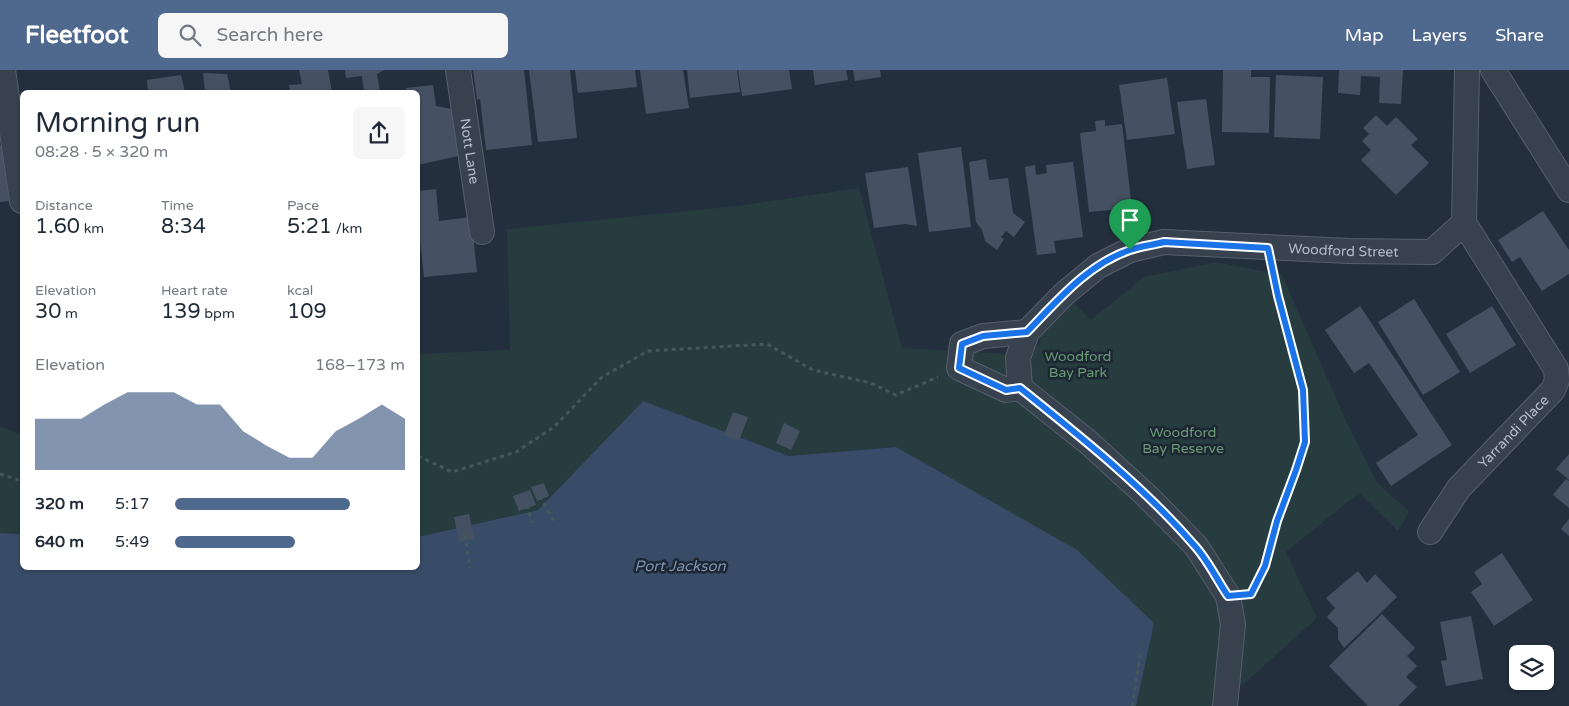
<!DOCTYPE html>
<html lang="en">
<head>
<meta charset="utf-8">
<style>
	body { margin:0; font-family:"Varela Round",sans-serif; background:#f6f6f7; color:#1f2937; height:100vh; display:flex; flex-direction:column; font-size:19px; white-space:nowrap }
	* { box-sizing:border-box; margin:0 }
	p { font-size:16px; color:#747a83 }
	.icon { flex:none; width:28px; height:28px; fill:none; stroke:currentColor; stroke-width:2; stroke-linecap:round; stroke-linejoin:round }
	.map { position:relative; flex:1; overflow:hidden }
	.side { position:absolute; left:20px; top:20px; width:400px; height:480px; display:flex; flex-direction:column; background:#fff; border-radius:8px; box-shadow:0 1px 4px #0004 }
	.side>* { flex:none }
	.fabs { position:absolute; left:1509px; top:575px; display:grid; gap:10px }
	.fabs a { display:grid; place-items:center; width:45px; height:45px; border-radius:8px; background:#fff; box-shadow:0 1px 4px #0004; font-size:25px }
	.pin { position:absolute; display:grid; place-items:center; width:42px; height:42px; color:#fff; margin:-51px -21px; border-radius:50% 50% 50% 0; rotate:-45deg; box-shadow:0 0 5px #0007 }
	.pin .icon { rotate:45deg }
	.round { display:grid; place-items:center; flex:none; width:52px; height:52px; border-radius:8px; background:#f6f6f7 }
	.head { display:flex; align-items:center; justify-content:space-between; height:85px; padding:0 15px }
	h1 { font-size:28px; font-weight:600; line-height:38px }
	.metrics { display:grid; grid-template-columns:repeat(3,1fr); gap:8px; height:85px; padding:5px 15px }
	.metrics div { display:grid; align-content:center }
	.metrics b { font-size:21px; font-weight:600 }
	.metrics small { font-size:14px; font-weight:400 }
	.metrics p { font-size:14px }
	.chart { height:140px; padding:10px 15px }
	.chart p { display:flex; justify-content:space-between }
	.chart svg { width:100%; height:90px; margin-top:5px; fill:#4f688e; opacity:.7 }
	ul { padding:0 15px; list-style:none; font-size:16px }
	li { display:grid; grid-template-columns:80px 60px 1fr; align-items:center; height:38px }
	li i { height:12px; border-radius:6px; background:#4f688e }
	header { display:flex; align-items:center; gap:30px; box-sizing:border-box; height:70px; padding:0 25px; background:#4f688e; color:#fff }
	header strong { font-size:24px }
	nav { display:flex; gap:28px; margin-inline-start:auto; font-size:18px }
	.search { width:350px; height:45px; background:#f6f6f7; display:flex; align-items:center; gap:12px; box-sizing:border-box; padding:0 18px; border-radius:8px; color:#747a83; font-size:19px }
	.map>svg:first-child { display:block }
</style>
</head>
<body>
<header>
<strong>Fleetfoot</strong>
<div class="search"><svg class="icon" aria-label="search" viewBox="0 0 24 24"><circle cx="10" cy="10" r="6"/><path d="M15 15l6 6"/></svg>Search here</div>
<nav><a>Map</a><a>Layers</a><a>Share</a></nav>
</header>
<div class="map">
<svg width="1569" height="636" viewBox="0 0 1569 636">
	<rect width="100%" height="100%" fill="#242f3e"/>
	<!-- green -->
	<path fill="#263c3f" d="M859,118L902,278L1009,284L1039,275L1041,266L1074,233L1091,250L1144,207L1216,192L1282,205L1347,353L1376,411L1409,442L1398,461L1359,423L1286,482L1317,548L1247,611L1219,632L1218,636H1136L1153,553L896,377L789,386L643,331L538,440L418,467V284L510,280L507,159L738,136Z
		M0,357L22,364V464L0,463Z"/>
	<!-- water -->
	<path fill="#394c67" d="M643,331L789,386L896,377L1077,480L1154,553L1136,636H0V463L22,464V498H418V467L538,440Z"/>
	<!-- building -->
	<path fill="#455162" d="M299,0H328L332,22H290L289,15L302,14Z
		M345,0H384L377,4L380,22H364L362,6L346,8Z
		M473,0H524L532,75L486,80L480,29L477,30Z
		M529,0H570L577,68L538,72Z
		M575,0H635L637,17L578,23Z
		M640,0H683L689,38L646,44Z
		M687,0H737L740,22L690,28Z
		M738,0H789L792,19L742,26Z
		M813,0H846L848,10L815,15Z
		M853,0H880L881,7L855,11Z
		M1223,0H1251V7H1270L1269,63L1222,62Z
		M1339,0H1403L1401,34L1379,33L1380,7L1361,6L1360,25L1338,23Z
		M203,3L227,4L231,22H205Z
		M181,5L185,22H148L147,10Z
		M1276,5L1323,7L1320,69L1274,67Z
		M1167,8L1175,64L1127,70L1119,15Z
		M433,15L436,36L452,39L458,86L418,95V22H406V18Z
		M1206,29L1215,95L1187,99L1177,32Z
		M1376,45L1387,56L1396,47L1418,69L1411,75L1429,93L1396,125L1361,90L1371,80L1362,71L1369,64L1363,58Z
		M1105,50V56L1122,54L1132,138L1089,142L1080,63L1096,61L1095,51Z
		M1,75L9,131L0,132V76Z
		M961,77L971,157L929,162L918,83Z
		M986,89L989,110L1008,108L1013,143L1025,152L1014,167L1006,161L1001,167L1004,169L997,180L985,171L982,160L976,152L969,92Z
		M1073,92L1083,167L1054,171L1056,183L1037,185L1025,97L1035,95L1036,105L1047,103L1046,95Z
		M908,97L917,156L905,154L874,158L865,103Z
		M436,119L439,151L471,147L477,202L424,207L418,151V121Z
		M1543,141L1569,180V204L1542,221L1520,187L1512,192L1498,170Z
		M1414,229L1460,302L1423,325L1378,252Z
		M1360,236L1452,375L1391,416L1376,393L1418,365L1369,293L1354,303L1325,260Z
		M1492,236L1516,275L1470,303L1446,264Z
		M733,342L748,347L739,371L724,365Z
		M784,353L800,361L791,380L776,373Z
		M1569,384V410L1556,399Z
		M1566,409L1569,411V438L1553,425Z
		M544,413L549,426L537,431L531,417Z
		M530,420L536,435L519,441L513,426Z
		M469,444L474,469L459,472L454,447Z
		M1569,449V466L1561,459Z
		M1502,483L1533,530L1494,556L1471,522L1482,514L1474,502Z
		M1358,501L1367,513L1375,504L1397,527L1344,578L1338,569V558L1327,547L1335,538L1326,528Z
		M1382,544L1415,578L1407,586L1417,596L1406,607L1417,617L1398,636H1368L1329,596Z
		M1471,546L1483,609L1446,616L1441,591L1447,590L1440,552Z"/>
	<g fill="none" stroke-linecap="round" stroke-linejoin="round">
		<defs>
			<g id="minor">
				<path d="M3,0L22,131"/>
				<path id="s1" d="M458,0L482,162"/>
				<path d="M1493,0L1569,120"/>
				<path d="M1027,262L983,266L962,274L959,298L1006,320L1020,318L1088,372L1148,427L1196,476L1228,526L1233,554L1225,636"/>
				<path id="s2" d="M1020,318L1018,288L1027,262L1064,224L1098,196L1130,180L1164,172L1349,181L1432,182L1464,153L1467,0"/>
				<path id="s3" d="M1430,462L1459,418L1553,320L1557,310L1556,299L1464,153"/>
			</g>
		</defs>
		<!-- minor casing -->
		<use href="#minor" stroke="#565f6c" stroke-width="26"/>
		<!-- path -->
		<path stroke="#44595c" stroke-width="3" stroke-dasharray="4 4" stroke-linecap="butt" d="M418,386L452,402L516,382L554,357L602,307L648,281L767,274L813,300L871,313L896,325L938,307
			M0,404L22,411
			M540,426L554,452
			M527,435L532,453
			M465,465L470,498
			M1251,523L1265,496L1277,451L1297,400L1305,372L1303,320L1273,200
			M1132,636L1141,581"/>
		<!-- minor -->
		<use href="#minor" stroke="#38414e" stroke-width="24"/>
	</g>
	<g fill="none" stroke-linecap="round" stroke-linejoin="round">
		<defs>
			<path id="route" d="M1164,172L1268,178L1278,226L1303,320L1305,372L1296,400L1277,451L1265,496L1251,524L1228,526C1217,510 1208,490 1194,475C1143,416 1081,367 1020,318L1006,320L959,298L962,274L983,266L1027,262C1057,231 1088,194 1130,180C1140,176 1153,175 1164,172Z"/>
		</defs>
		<!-- route casing -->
		<use href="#route" stroke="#fff" stroke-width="10"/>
		<!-- route -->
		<use href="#route" stroke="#1a73e8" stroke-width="6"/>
	</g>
	<g text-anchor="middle" stroke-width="5" stroke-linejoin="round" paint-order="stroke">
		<!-- street labels -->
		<g font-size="14" fill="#b4bcc9" stroke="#1d2633">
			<text dy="5" stroke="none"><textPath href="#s1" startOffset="82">Nott Lane</textPath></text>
			<text dy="5" stroke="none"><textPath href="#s2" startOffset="405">Woodford Street</textPath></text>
			<text dy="5" stroke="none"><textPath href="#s3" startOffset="131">Yarrandi Place</textPath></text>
		</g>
		<!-- park labels -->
		<g font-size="14" fill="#6b9a76" stroke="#1d2633">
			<text x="1078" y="291">Woodford<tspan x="1078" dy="16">Bay Park</tspan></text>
			<text x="1183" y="367">Woodford<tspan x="1183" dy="16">Bay Reserve</tspan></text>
		</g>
		<!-- water labels -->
		<g font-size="15" font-style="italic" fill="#7c92b1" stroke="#1d2633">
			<text x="680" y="501">Port Jackson</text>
		</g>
	</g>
</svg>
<div class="fabs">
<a><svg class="icon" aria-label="layers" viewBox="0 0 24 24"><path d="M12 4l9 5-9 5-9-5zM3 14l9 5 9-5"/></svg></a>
</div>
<div class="pin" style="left:1130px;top:180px;background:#1e9e55"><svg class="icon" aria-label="arrive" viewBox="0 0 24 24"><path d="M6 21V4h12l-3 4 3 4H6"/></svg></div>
<section class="side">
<div class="head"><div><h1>Morning run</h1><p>08:28 · 5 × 320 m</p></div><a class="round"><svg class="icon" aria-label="share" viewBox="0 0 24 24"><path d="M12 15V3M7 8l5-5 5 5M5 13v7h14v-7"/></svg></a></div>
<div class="metrics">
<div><p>Distance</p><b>1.60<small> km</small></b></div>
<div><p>Time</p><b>8:34</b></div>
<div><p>Pace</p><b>5:21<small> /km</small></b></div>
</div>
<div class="metrics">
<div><p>Elevation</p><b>30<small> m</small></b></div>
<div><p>Heart rate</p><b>139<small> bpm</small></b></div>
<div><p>kcal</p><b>109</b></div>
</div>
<div class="chart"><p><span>Elevation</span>168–173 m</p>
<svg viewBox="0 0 160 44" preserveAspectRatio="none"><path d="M0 44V19L10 19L20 19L30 12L40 6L50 6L60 6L70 12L80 12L90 25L100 32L110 38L120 38L130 25L140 19L150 12L160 19V44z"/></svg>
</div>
<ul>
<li><b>320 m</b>5:17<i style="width:76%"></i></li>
<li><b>640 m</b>5:49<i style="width:52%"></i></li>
</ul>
</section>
</div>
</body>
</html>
